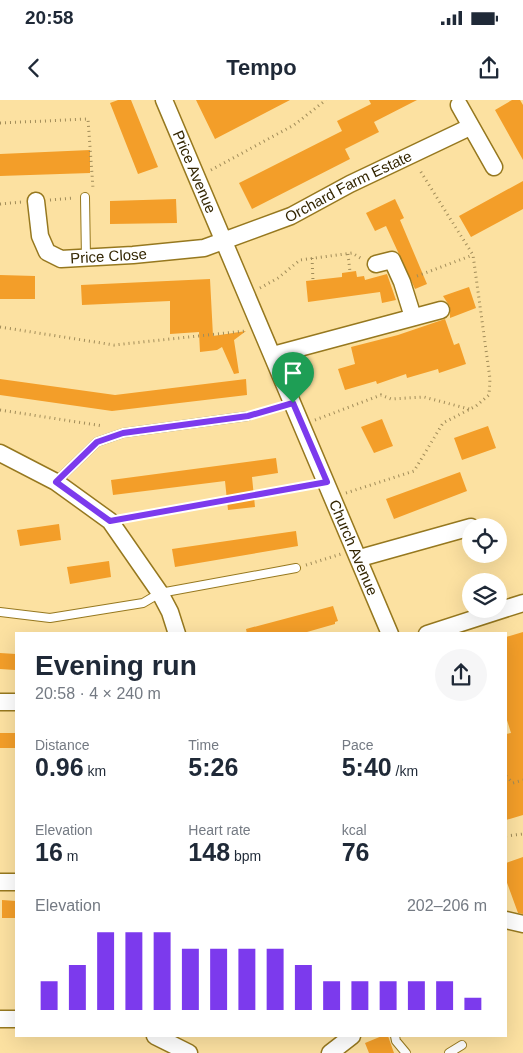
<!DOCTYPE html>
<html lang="en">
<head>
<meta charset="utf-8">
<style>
	body { margin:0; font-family:Arial,sans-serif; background:#f6f6f7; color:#1f2937; height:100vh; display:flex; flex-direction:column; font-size:19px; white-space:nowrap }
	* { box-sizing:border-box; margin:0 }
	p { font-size:16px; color:#747a83 }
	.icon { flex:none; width:28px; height:28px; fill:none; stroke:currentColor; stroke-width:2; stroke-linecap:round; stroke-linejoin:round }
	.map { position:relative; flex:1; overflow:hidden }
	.side { position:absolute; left:15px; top:532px; width:492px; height:405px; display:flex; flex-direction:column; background:#fff; border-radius:0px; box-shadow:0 5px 20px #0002 }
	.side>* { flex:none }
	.tools { position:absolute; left:462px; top:418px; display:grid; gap:10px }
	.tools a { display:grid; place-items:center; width:45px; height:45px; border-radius:50%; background:#fff; box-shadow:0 5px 20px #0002; font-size:25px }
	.pin { position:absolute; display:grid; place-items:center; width:42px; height:42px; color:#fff; margin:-51px -21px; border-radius:50% 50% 50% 0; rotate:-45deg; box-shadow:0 0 5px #0007 }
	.pin .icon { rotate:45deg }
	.round { display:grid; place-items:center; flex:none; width:52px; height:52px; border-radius:26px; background:#f6f6f7 }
	.headline { display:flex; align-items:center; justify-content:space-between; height:85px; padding:0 20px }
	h1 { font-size:28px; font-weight:700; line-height:38px }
	.metrics { display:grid; grid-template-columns:repeat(3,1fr); gap:8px; height:85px; padding:5px 20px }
	.metrics div { display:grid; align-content:center }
	.metrics b { font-size:25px; font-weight:700 }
	.metrics small { font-size:14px; font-weight:400 }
	.metrics p { font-size:14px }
	.chart { height:140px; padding:10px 20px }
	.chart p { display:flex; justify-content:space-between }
	.chart svg { width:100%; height:90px; margin-top:5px; stroke:#7c3aed; stroke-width:6 }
	.status { display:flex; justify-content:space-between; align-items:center; height:35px; padding:0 25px; background:#fff; direction:ltr }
	.status svg { height:14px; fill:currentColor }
	header { display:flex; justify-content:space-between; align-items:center; height:65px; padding:0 20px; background:#fff; font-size:22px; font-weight:700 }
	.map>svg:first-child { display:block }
</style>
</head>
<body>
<div class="status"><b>20:58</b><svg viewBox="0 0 49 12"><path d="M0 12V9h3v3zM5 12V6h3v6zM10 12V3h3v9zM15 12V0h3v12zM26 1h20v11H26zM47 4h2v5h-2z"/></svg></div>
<header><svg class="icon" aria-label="back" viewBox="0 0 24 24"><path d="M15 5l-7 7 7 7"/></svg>Tempo<svg class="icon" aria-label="share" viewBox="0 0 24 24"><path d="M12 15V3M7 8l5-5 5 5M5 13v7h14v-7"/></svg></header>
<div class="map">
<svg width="523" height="953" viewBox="0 0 523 953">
	<rect width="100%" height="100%" fill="#fce1a1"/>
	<!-- building -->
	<path fill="#f39e29" d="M118,0H131L158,67L138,74L110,3Z
		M196,0H290L215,39Z
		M369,0H417L374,22L379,32L345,49L350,59L252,109L239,83L342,31L337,21L371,4Z
		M512,0H520L523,5V60L495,10Z
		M90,50V73L0,76V54Z
		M523,81V109L471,137L459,116Z
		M176,99L177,123L110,124V101Z
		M395,99L404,118L400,120L427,184L415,189L386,126L375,131L366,113Z
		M356,171L357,177L364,176L365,180L387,174L396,200L382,203L380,192L308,202L306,181L342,177V173Z
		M0,175L35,176V199H0Z
		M210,179L213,236L246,231L234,240L239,273L234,274L222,247L217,250L200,252L199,232L170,234V201L82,205L81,185Z
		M469,187L476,208L450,218V207L443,196Z
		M445,219L454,245L459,243L466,264L439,273L438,269L407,278L406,274L377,284L376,281L345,290L338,269L355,264L351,247L398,235Z
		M0,279L115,295L246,279L247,295L112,311L0,295Z
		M382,319L393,346L374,353L361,327Z
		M488,326L496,348L462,360L454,338Z
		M276,358L278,373L252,377L255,407L228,410L225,381L113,395L111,380Z
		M460,372L467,391L394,419L386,399Z
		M59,424L61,440L20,446L17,430Z
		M296,431L298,446L175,467L172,449Z
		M109,461L111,477L70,484L67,467Z
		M333,506L338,521L335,522V524L300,534H247L246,529Z
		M523,532V715L506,720V634L511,633L506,617V537Z
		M0,553L16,554L15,570L0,569Z
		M0,633H16V648H0Z
		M523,757V814L518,813L506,780V763Z
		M2,800L16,801V818H2Z
		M382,936H388L394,953H369L365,943Z"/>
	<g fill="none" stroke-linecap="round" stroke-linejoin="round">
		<defs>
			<path id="service" d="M85,97L86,158
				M56,382L97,342L123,333L248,316
				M0,512L50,518L143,503L160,493L296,468
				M395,936L396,941L406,953
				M449,953L462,945"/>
			<g id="minor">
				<path id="s1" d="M164,0L390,534"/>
				<path d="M459,5L494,67"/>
				<path id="s2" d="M36,101L40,136L47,152L61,159L133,155L204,148L291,116L350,84L470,27"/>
				<path d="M376,164L392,160L402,182L413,217"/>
				<path d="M273,255L441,210"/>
				<path d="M0,353L56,382L110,421L160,493L170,512L177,534"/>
				<path d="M360,458L471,427"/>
				<path d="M427,534L523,503"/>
				<path d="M0,602H16"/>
				<path d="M0,782H16"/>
				<path d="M506,820L523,824"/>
				<path d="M0,919H16"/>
				<path d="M155,936L189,953"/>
				<path d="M330,953L352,936"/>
			</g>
		</defs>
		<!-- service casing -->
		<use href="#service" stroke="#96781f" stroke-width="10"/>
		<!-- minor casing -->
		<use href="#minor" stroke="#96781f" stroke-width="19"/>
		<!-- path -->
		<path stroke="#a18c59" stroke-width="3" stroke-dasharray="1 4" stroke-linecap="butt" d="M0,23L88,19L93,88
			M211,70L294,25L326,0
			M50,100L74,98
			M0,104L22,102
			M348,154L350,172
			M312,158L313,181
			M417,176L473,155
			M260,188L278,178L300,160L352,153L362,159
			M0,227L114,245L245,231
			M0,310L103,326
			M258,313L278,306
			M315,320L381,295L391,299L424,297L469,309
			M346,393L414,371L443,323L476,306L489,295L490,279L473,155L419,69
			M125,417L311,386
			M306,465L341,454
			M506,676L513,683L523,680
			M506,736L523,734"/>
		<!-- service -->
		<use href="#service" stroke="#fff" stroke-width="8"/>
		<!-- minor -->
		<use href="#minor" stroke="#fff" stroke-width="16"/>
	</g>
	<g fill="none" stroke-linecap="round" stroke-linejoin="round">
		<defs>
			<path id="route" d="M293,303L327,382L110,421L56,382L97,342L123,333L248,316Z"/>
		</defs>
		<!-- route casing -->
		<use href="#route" stroke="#fff" stroke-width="10"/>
		<!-- route -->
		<use href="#route" stroke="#7c3aed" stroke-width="6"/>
	</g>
	<g text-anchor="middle" stroke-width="4.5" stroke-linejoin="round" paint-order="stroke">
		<!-- street labels -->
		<g font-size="15" fill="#332602" stroke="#fce1a1">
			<text dy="5" stroke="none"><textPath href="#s1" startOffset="78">Price Avenue</textPath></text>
			<text dy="5" stroke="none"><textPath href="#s2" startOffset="369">Orchard Farm Estate</textPath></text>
			<text dy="5" stroke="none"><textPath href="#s2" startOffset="116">Price Close</textPath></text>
			<text dy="5" stroke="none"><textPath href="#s1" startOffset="486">Church Avenue</textPath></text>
		</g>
	</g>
</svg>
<div class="tools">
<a><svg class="icon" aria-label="locate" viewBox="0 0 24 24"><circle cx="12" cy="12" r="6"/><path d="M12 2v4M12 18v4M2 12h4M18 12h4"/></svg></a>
<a><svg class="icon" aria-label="layers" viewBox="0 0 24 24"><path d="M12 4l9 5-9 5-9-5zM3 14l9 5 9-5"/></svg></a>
</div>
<div class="pin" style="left:293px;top:303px;background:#1e9e55"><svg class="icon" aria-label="arrive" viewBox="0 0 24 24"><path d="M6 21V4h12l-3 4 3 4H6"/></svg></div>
<section class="side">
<div class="headline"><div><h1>Evening run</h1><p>20:58 · 4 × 240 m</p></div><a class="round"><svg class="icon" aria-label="share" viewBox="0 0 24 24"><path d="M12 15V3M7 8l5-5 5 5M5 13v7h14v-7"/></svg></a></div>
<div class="metrics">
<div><p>Distance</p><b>0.96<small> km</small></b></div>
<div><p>Time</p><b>5:26</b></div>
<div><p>Pace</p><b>5:40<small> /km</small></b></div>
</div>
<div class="metrics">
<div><p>Elevation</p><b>16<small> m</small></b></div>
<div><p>Heart rate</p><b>148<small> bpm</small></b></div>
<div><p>kcal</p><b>76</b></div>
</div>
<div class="chart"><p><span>Elevation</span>202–206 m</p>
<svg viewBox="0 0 160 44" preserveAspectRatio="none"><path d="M5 44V30M15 44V22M25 44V6M35 44V6M45 44V6M55 44V14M65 44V14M75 44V14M85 44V14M95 44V22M105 44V30M115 44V30M125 44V30M135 44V30M145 44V30M155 44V38"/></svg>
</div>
</section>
</div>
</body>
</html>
